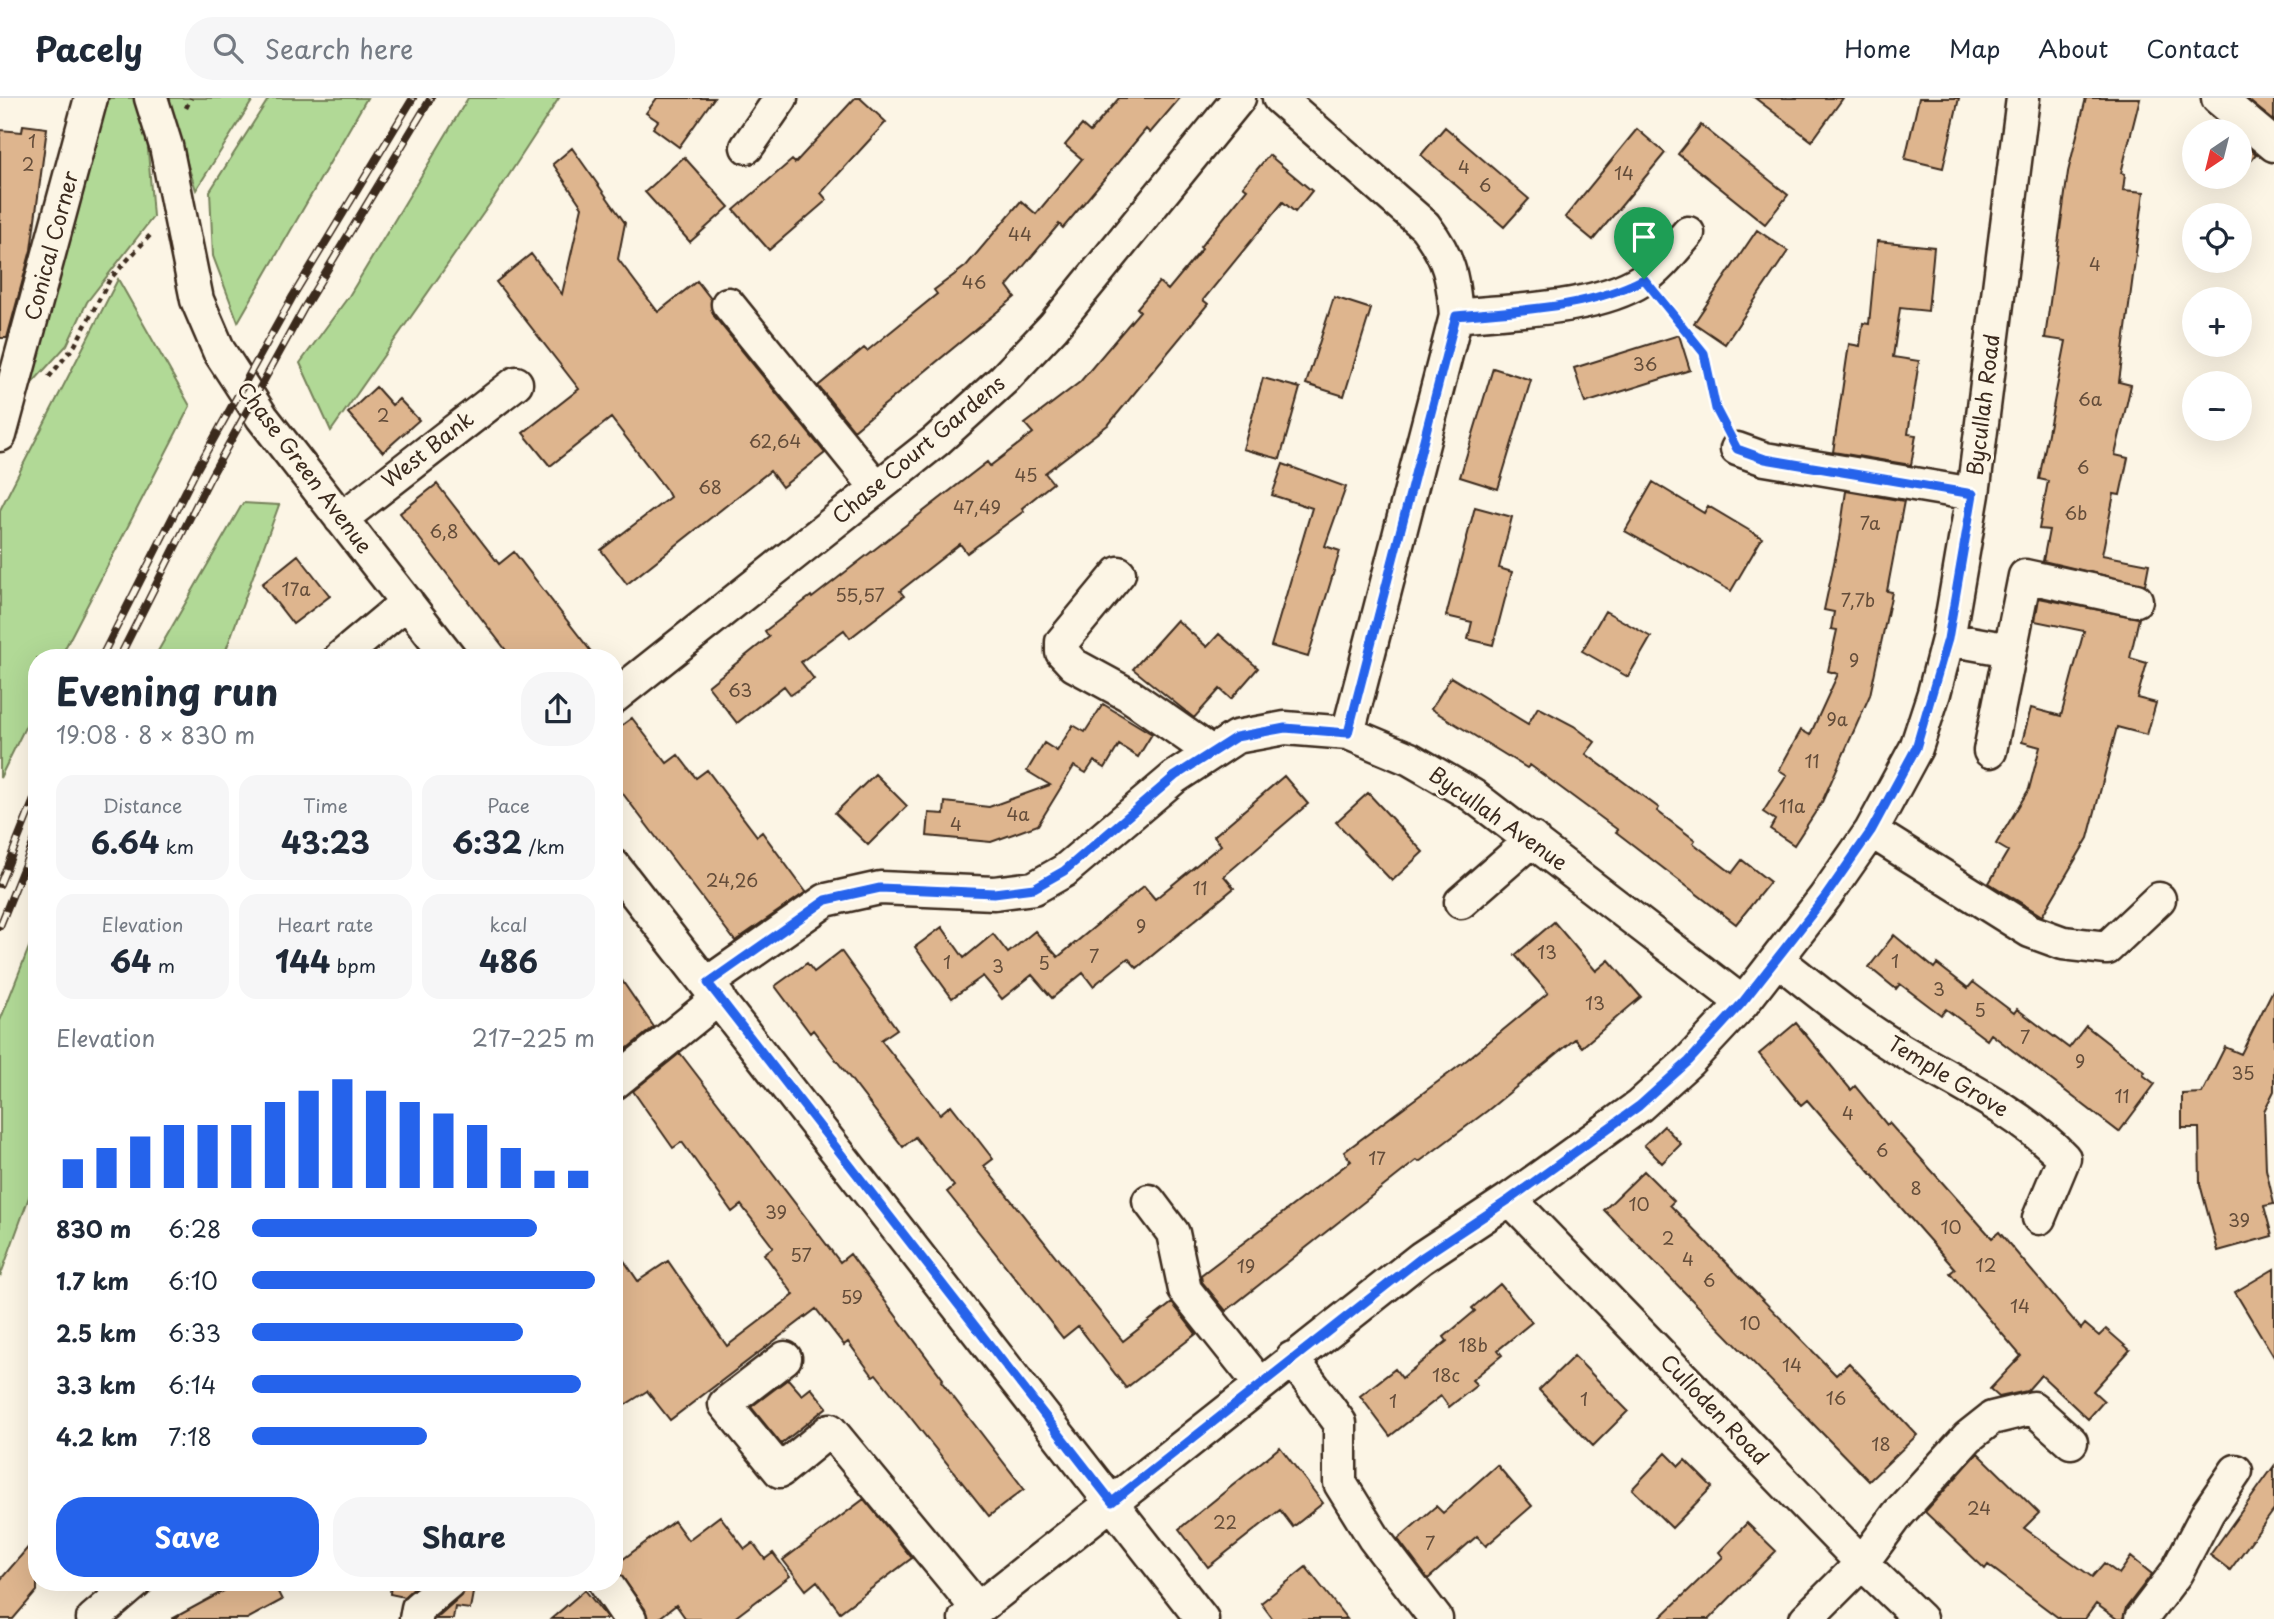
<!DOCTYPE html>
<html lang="en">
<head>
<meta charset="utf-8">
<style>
	body { margin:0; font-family:"Playpen Sans",sans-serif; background:#f6f6f7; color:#1f2937; height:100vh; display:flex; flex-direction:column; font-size:26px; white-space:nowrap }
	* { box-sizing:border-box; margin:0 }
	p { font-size:23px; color:#747a83 }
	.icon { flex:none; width:38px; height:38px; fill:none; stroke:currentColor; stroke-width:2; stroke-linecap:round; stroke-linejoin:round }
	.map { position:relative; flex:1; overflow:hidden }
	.sheet { position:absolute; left:28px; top:551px; width:595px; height:942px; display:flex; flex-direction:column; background:#fff; border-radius:28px; box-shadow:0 7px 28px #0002 }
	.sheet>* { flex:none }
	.needle { width:46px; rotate:215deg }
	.controls { position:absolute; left:2182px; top:21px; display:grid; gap:14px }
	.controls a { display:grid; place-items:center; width:70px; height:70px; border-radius:50%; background:#fff; box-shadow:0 7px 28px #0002; font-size:35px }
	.pin { position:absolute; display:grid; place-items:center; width:60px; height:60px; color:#fff; margin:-72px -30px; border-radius:50% 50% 50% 0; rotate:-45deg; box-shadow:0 0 7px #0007 }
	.pin .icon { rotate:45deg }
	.round { display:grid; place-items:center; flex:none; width:74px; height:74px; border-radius:28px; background:#f6f6f7 }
	.summary { display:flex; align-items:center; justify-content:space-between; height:119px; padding:0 28px }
	h1 { font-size:38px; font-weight:700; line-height:52px }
	.stats { display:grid; grid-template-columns:repeat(3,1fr); gap:10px; height:119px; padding:7px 28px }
	.stats div { display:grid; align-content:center; border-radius:18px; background:#f6f6f7; text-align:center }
	.stats b { font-size:30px; font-weight:700 }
	.stats small { font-size:19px; font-weight:400 }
	.stats p { font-size:19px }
	.chart { height:196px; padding:14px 28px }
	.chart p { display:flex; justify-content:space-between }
	.chart svg { width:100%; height:126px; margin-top:7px; stroke:#2563eb; stroke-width:6 }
	.action { display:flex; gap:14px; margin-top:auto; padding:14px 28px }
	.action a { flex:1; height:80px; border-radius:28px; background:#2563eb; color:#fff; font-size:28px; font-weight:700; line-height:80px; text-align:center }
	.action a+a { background:#f6f6f7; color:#1f2937 }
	ul { padding:0 28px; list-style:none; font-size:23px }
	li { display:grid; grid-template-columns:112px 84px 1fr; align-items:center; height:52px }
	li i { height:18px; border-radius:9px; background:#2563eb }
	header { display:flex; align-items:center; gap:42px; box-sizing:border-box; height:98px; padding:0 35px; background:#fff; border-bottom:2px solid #e0e1e3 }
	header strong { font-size:33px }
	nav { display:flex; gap:38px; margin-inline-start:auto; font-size:24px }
	.search { width:490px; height:63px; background:#f6f6f7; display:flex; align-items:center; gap:18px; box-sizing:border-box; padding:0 24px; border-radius:28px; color:#747a83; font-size:26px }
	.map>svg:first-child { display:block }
</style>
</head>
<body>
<header>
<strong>Pacely</strong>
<div class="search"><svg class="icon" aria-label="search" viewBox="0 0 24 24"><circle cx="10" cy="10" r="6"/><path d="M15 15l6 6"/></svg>Search here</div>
<nav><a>Home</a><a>Map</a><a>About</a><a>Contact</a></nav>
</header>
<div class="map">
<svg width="2274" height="1521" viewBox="0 0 2274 1521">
	<rect width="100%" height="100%" fill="#fcf5e5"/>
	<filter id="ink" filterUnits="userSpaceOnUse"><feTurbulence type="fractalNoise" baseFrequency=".0143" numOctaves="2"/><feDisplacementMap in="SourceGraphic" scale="14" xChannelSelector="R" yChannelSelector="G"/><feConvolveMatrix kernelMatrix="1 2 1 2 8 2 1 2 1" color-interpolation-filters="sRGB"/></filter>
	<g filter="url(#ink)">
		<!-- green -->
		<path fill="#b1d996" stroke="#76825a" stroke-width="2" d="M106,0H136L146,25L153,119L87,204L67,247L23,295Z
			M166,0H254L196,92Z
			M269,0H367L238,224L213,158L210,93Z
			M468,0H559L494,100L331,333L300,265L349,198Z
			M118,181L190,308L60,560H37V605L0,680V412Z
			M243,405L279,407L223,560H154Z
			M37,829V1077L0,1179V923Z"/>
		<!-- building -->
		<path fill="#deb58e" stroke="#3b2a1e" stroke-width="2" d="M657,0H714L679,49L653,30L658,23L646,15Z
			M855,0H860L886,24L821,95L827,102L769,152L734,112L792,62L795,65Z
			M1119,0H1180L1150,35L1146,31L1063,130L1059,126L1007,188L1015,199L854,332L818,288L864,250L867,253L937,196L934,192L966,168L1021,103L1036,116L1082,61L1065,47L1082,27L1090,34Z
			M1755,0H1843L1812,43Z
			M1919,0H1959L1943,70L1905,61Z
			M2086,0H2140L2121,75L2125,76L2123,92L2144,94L2119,284L2131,287L2115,357L2128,360L2120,397L2114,396L2102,457L2149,466L2145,487L2043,463L2049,432L2039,431L2048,383L2039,381L2066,243L2045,240L2068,74Z
			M2250,0H2274V23L2248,2Z
			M23,27L47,30L31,152L7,240H0V32L22,34Z
			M1701,27L1788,97L1765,126L1678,56Z
			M1445,29L1529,101L1504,129L1421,57Z
			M1637,31L1665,55L1593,142L1565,119Z
			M2240,42L2256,56L2240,75Z
			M572,50L625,125L618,161L658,214L697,183L711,201L714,218L825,355L782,389L770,373L627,486L601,452L670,399L667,393L611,320L550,368L523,335L579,291L496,184L531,156L562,196L582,109L553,66Z
			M1269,57L1312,93L1295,114L1283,104L1203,202L1208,206L1109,326L1045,375L1053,385L1022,410L1024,413L967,455L960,446L900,493L904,498L850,540L844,532L801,564L814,581L791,597L784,588L737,625L708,588L769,539L765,533L811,498L812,500L987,364L990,368L1033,335L1025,326L1080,284L1140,213L1137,210L1159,184L1168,192L1202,151L1200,149L1247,91L1243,88Z
			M684,59L729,109L690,144L645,94Z
			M1757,132L1788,153L1725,246L1694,225Z
			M1877,143L1934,149L1928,213L1900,210L1893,259L1919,263L1908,336L1916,337L1911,367L1833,354L1849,246L1860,248L1863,225L1869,226Z
			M1334,199L1371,211L1344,298L1306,286Z
			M1679,237L1690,272L1585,305L1574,270Z
			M1493,270L1531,282L1498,391L1460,379Z
			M1263,280L1300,290L1280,361L1243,351Z
			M376,289L392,307L399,301L419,322L383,354L348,315Z
			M1283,366L1346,389L1325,448L1340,453L1308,559L1271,548L1312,410L1272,397Z
			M1653,384L1704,415L1708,408L1762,440L1731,493L1625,433Z
			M437,386L499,466L514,454L596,560H512L400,415Z
			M1846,393L1904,403L1887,493L1892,494L1870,597L1822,704L1794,747L1770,731L1775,722L1763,714L1787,677L1779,672L1801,632L1810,637L1838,576L1828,573L1837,532L1831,531L1834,514L1824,512L1839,442Z
			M1475,409L1512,419L1499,470L1512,474L1493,547L1468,541L1472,524L1446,518Z
			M298,457L330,498L293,526L262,486Z
			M2039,500L2139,520L2130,560L2147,565L2137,600L2156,605L2147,637L2117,629L2088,740L2042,818L1989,785L2008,753L1996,746L2029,691L2040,649L2022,644L2031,610L2061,618L2084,533L2035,523Z
			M1605,513L1651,539L1628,579L1582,553Z
			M1177,522L1207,549L1219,536L1258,570L1231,601L1220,591L1194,620L1133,571Z
			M1451,579L1528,626L1538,609L1574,628L1595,644L1586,656L1659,710L1657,713L1695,742L1693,745L1732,775L1742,762L1770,784L1736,826L1616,734L1618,732L1530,667L1527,670L1431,611Z
			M1103,606L1152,636L1138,659L1119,647L1105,670L1094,663L1086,675L1074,668L1038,727L991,744L927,738L929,715L944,716L945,704L989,709L1050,687L1027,673L1044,645L1057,653L1073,627L1085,634Z
			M632,620L667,665L678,657L696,680L707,672L757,738L762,734L806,794L735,843L614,684V633Z
			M875,676L907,708L868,747L835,715Z
			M1284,678L1308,706L1224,778L1234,790L1137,870L1128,860L1093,888L1083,875L1052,900L1032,877L1002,901L983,878L952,900L915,849L942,829L964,860L993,836L1008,855L1035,833L1058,859L1144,788L1155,801L1221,747L1214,738Z
			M1368,695L1423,754L1392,783L1336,724Z
			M1554,824L1596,873L1609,862L1641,899L1582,949L1575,941L1487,1013L1419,1064L1417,1062L1226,1213L1202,1184L1201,1177L1351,1063L1344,1054L1463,965L1548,895L1515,857Z
			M1894,837L1934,870L1937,866L1968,890L1973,884L2014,915L2017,911L2069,950L2086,928L2145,974L2143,977L2155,986L2119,1034L1991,936L1987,942L1946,911L1941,917L1900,886L1896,891L1869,869Z
			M841,853L897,931L881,942L940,1016L951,1007L993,1061L984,1068L1123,1243L1172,1205L1196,1236L1126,1290L1078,1228L1063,1240L947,1094L954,1088L915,1039L903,1049L813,932L810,935L775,888L807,865L814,874Z
			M614,871L654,929L614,961Z
			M2274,890V993L2264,1013L2266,1071L2274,1106L2264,1108L2272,1138L2218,1153L2200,1086L2199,1030H2182V996L2202,995L2225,949L2241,956Z
			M1796,925L1851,992L1855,988L1887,1027L1889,1025L1992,1140L1999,1134L2081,1231L2085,1226L2099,1238L2106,1231L2130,1252L2093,1293L2104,1303L2088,1321L2041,1277L2027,1293L1999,1299L1990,1291L2021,1258L1950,1175L1955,1171L1924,1136L1807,1002L1801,1007L1759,956Z
			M680,955L840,1164L850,1156L943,1281L941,1283L1024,1391L989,1418L876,1276L873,1278L848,1244L844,1247L816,1211L670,1322L647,1293L614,1314V1148L638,1183L668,1163L727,1248L794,1197L764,1156L773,1149L741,1107L732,1114L682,1044L673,1050L633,993Z
			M1664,1028L1681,1046L1662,1065L1644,1047Z
			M1644,1073L1674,1103L1670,1107L1836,1277L1849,1265L1917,1337L1869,1383L1604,1112Z
			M2274,1171V1259L2235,1194Z
			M1500,1186L1532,1224L1498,1252L1502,1257L1472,1282L1477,1287L1449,1309L1441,1298L1390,1338L1360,1298L1395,1271L1402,1280L1447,1243L1444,1239L1475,1213L1472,1210Z
			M1574,1258L1628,1313L1593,1348L1539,1292Z
			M788,1281L802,1297L811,1290L827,1309L781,1346L751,1309Z
			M1280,1349L1323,1405L1293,1429L1280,1412L1208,1469L1179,1431Z
			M1666,1355L1679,1368L1685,1362L1712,1389L1672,1430L1632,1391Z
			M1978,1355L2039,1415L2024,1430L2092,1479L2104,1465L2119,1476L2131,1459L2152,1476L2126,1510L2123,1521H2117L2096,1506L2085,1521H2060L1988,1467L1985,1471L1925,1414Z
			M1497,1367L1532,1408L1486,1448L1477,1438L1428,1481L1398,1441L1436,1408L1443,1415Z
			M2274,1368V1412L2230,1472L2210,1457Z
			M864,1401L912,1460L840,1514L817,1483L806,1492L783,1462Z
			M720,1418L745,1451L753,1445L765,1461L773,1455L790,1478L733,1521H686L676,1507L658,1521H648L645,1511L614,1468L674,1423L688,1442Z
			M1747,1425L1776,1453L1709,1521H1659L1723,1459L1719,1454Z
			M37,1439V1493L13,1521H0V1482Z
			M1306,1469L1347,1521H1273L1261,1505Z
			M240,1484H273L282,1502L247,1521H172Z
			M391,1484H420L404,1499L390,1496Z
			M467,1484H475L470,1511L455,1509L453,1521H435L461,1498Z
			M585,1492L608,1521H551Z"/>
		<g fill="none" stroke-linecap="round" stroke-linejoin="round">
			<defs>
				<path id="minor" d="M151,0L166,48L197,202L219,253L262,319L450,560
					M1279,0L1425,128C1449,160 1453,178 1456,218L1348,635
					M2218,0L2274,47
					M747,49L781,0
					M728,206L877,390
					M1456,218C1511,212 1595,212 1642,182C1660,170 1674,151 1688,135
					M0,337L91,0
					M1737,351L1765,361L1973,396
					M341,421L516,285
					M1119,475L1062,544V554L1074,567L1129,597L1211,654
					M1948,541L2010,552
					M340,560L407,504
					M614,599L936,343L1004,281L1053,229L1239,0
					M1990,653L2025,478L2136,502
					M1871,733L2030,833L2063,845L2107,850L2159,801
					M614,768L1202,1521
					M1461,804L1533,741
					M1778,862C1816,892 1853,923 1894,948C1952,983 2017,1011 2064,1060L2039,1120
					M708,885L826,802L880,790L994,795L1034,790L1064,773L1175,679L1236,639L1285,630L1348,635L1410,661L1472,697L1743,905
					M614,985L719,900
					M1510,1101L1862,1465L1920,1521
					M1149,1103L1173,1135L1185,1192L1260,1286
					M785,1260L725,1306L780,1373L830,1332L977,1510
					M1292,1260L1340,1325V1385L1374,1440L1436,1521
					M605,1484L630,1521
					M93,1521L136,1484
					M416,1521L418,1510L449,1484
					M965,1521L1421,1160L1510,1101L1639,1008L1689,963L1743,905L1825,799L1871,733L1916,650L1934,595L1948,541L1973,396L2023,0
					M1806,1521L1862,1465L1898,1416L1968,1339L1992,1320L2033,1310L2071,1344
					M2141,1521L2176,1475L2208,1414L2236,1373"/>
			</defs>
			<!-- minor casing -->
			<use href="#minor" stroke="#3b2a1e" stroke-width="37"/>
			<!-- path -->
			<path stroke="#3b2a1e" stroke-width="4.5" stroke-dasharray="5 5" stroke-linecap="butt" d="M186,10L191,0
				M1663,205L1704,255L1716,311L1724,326
				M49,279L75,247L110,181L153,134"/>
			<!-- minor -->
			<use href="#minor" stroke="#fcf5e5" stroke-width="32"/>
			<defs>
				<path id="rail" d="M101,560L198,369L293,198L413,0
					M119,560L210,380L304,210L431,0
					M0,786L37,694
					M0,828L37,736"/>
			</defs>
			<!-- rail casing -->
			<use href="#rail" stroke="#3b2a1e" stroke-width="8"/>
			<!-- rail -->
			<use href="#rail" stroke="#fcf5e5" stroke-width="5" stroke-dasharray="16" stroke-linecap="butt"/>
		</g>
	</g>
	<g fill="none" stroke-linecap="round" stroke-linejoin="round" filter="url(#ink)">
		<defs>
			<path id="route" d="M1644,181L1704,255L1716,311L1737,351L1765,361L1973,396L1948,541L1916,650L1871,733L1825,799L1742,905L1689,963L1639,1008L1510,1101L1421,1160L1112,1404L708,885L826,802L880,790L994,795L1034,790L1064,773L1175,678L1236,639L1285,630L1348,635L1456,218C1520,212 1586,211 1644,181Z"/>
		</defs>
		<!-- route casing -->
		<use href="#route" stroke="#fff" stroke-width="14"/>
		<!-- route -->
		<use href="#route" stroke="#2563eb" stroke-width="9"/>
	</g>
	<g text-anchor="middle" stroke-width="6" stroke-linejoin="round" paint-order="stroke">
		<!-- number labels -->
		<g font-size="18" fill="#644d3a">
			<text x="32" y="50">1</text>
			<text x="28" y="73">2</text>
			<text x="1464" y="76">4</text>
			<text x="1624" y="82">14</text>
			<text x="1485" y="94">6</text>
			<text x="1020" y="143">44</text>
			<text x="2095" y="173">4</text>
			<text x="974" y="191">46</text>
			<text x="1645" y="273">36</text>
			<text x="2090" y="308">6a</text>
			<text x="383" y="324">2</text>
			<text x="775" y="350">62,64</text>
			<text x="2083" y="376">6</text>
			<text x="1026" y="384">45</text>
			<text x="710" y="396">68</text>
			<text x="977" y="416">47,49</text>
			<text x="2076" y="422">6b</text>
			<text x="1870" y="432">7a</text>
			<text x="444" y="440">6,8</text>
			<text x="296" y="498">17a</text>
			<text x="860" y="504">55,57</text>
			<text x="1858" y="509">7,7b</text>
			<text x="1854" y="569">9</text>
			<text x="740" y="599">63</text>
			<text x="1837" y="628">9a</text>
			<text x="1812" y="670">11</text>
			<text x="1792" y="715">11a</text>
			<text x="1018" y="723">4a</text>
			<text x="956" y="733">4</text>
			<text x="732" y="789">24,26</text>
			<text x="1200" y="797">11</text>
			<text x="1141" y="835">9</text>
			<text x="1547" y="861">13</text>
			<text x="1094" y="865">7</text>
			<text x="1895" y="870">1</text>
			<text x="947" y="871">1</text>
			<text x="1044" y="872">5</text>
			<text x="998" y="875">3</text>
			<text x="1939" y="898">3</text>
			<text x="1595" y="912">13</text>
			<text x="1980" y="919">5</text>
			<text x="2025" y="946">7</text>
			<text x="2080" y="970">9</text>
			<text x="2243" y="982">35</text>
			<text x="2122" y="1005">11</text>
			<text x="1848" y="1022">4</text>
			<text x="1882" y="1059">6</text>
			<text x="1377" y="1067">17</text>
			<text x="1916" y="1097">8</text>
			<text x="1639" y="1113">10</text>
			<text x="776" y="1121">39</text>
			<text x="2239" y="1129">39</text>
			<text x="1951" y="1136">10</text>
			<text x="1668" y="1147">2</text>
			<text x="801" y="1164">57</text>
			<text x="1688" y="1168">4</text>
			<text x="1986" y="1174">12</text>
			<text x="1246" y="1175">19</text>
			<text x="1709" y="1189">6</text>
			<text x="852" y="1206">59</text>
			<text x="2020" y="1215">14</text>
			<text x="1750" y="1232">10</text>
			<text x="1473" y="1254">18b</text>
			<text x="1792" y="1274">14</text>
			<text x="1446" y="1284">18c</text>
			<text x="1836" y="1307">16</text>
			<text x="1584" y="1308">1</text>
			<text x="1393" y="1310">1</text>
			<text x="1881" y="1353">18</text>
			<text x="1979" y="1417">24</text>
			<text x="1225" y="1431">22</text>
			<text x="1430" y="1452">7</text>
		</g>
		<!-- street labels -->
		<g font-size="21" fill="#3b2a1e" stroke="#fcf5e5">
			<text transform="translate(52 148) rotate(-75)" y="7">Conical Corner</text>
			<text transform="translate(1984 307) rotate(-83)" y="7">Bycullah Road</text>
			<text transform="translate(428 352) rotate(-38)" y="7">West Bank</text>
			<text transform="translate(919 352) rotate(-40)" y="7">Chase Court Gardens</text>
			<text transform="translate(304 370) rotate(53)" y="7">Chase Green Avenue</text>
			<text transform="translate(1498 721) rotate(35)" y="7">Bycullah Avenue</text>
			<text transform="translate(1948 979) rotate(31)" y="7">Temple Grove</text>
			<text transform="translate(1714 1312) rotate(46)" y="7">Culloden Road</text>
		</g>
	</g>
</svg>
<div class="controls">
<a><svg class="needle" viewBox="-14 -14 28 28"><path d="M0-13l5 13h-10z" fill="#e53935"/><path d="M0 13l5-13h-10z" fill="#747a83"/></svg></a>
<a><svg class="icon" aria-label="locate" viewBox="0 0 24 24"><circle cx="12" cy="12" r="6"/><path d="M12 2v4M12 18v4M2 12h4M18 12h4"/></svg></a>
<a>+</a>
<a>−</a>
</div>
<div class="pin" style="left:1644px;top:181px;background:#1e9e55"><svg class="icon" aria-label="arrive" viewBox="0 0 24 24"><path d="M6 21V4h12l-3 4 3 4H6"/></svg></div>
<section class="sheet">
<div class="summary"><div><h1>Evening run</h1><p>19:08 · 8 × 830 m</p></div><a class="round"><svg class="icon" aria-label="share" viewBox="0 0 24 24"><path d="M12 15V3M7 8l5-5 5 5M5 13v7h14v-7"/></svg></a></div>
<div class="stats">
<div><p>Distance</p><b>6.64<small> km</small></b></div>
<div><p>Time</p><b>43:23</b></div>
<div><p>Pace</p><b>6:32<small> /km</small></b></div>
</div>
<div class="stats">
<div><p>Elevation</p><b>64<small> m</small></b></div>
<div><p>Heart rate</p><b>144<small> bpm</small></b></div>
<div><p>kcal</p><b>486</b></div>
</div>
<div class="chart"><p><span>Elevation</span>217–225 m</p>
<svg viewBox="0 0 160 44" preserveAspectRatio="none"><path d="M5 44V34M15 44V30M25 44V26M35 44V22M45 44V22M55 44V22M65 44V14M75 44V10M85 44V6M95 44V10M105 44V14M115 44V18M125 44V22M135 44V30M145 44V38M155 44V38"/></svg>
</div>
<ul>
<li><b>830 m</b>6:28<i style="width:83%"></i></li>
<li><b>1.7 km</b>6:10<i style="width:100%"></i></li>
<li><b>2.5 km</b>6:33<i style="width:79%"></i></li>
<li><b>3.3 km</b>6:14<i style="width:96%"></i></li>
<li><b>4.2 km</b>7:18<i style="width:51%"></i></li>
</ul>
<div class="action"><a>Save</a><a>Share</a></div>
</section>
</div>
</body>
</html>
